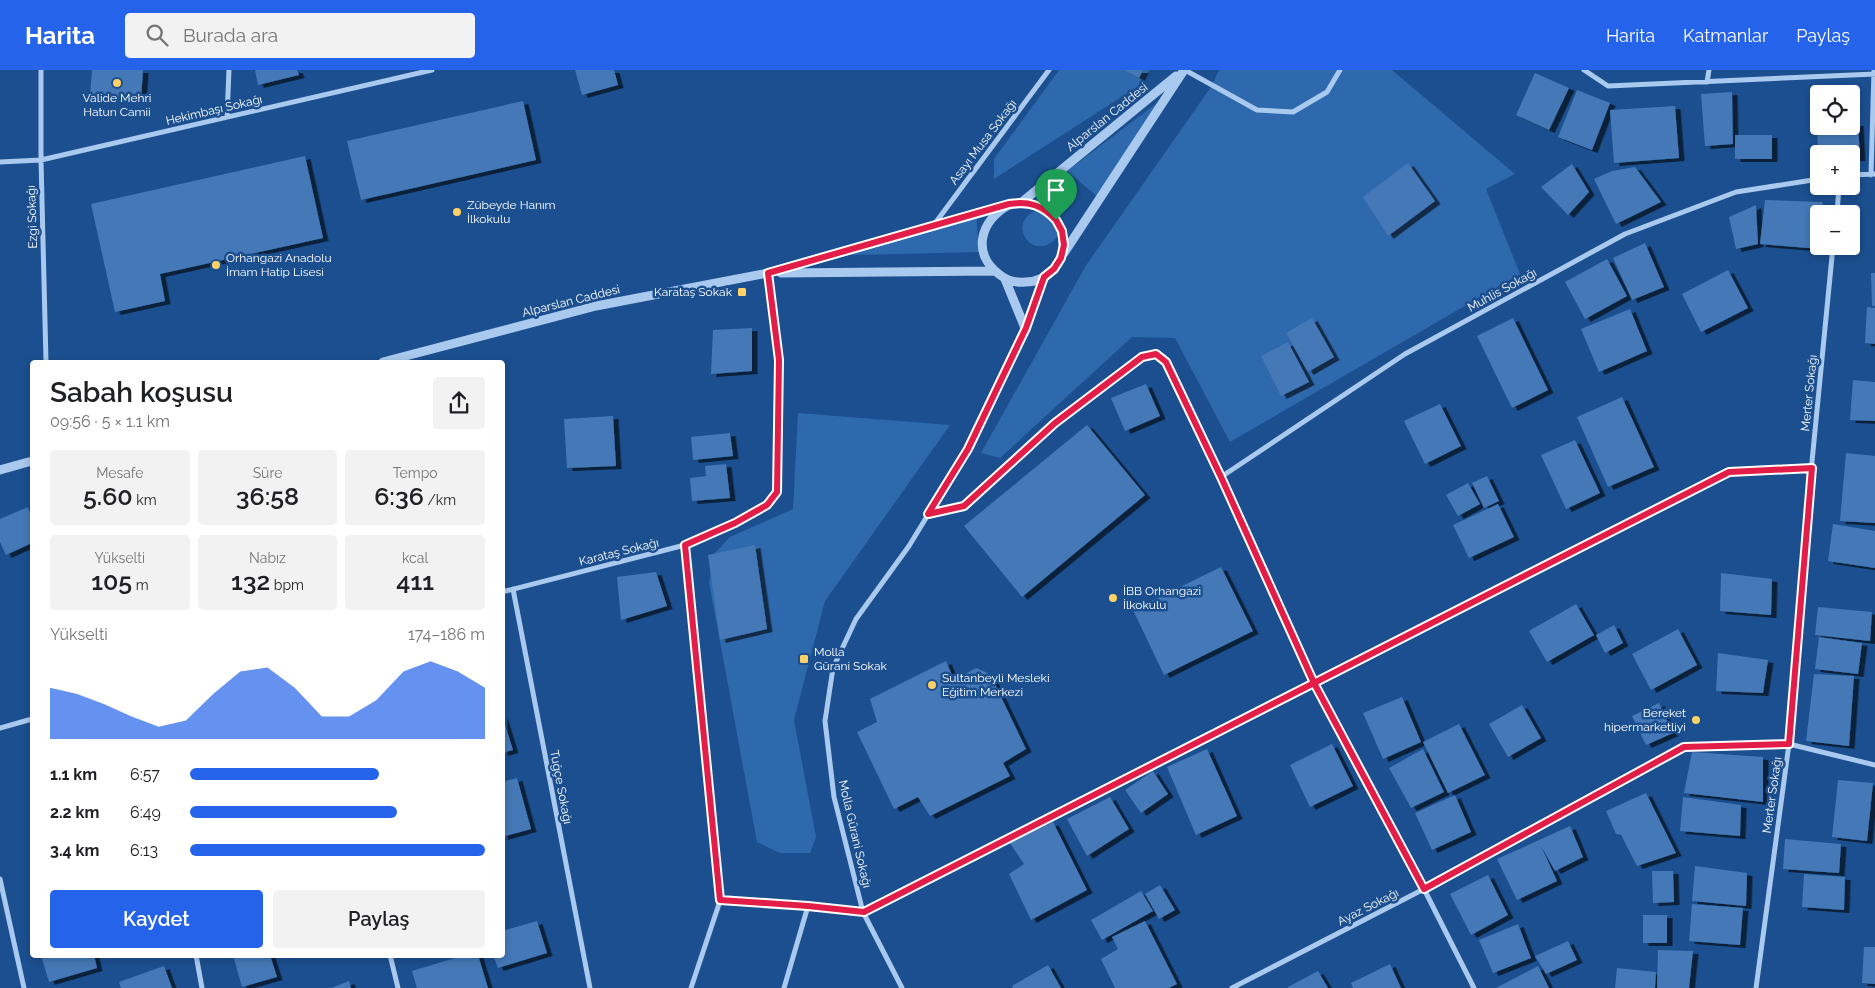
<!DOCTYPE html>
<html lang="tr">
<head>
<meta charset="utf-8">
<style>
	body { margin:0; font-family:Raleway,sans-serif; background:#f2f2f2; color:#202124; height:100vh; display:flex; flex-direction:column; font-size:19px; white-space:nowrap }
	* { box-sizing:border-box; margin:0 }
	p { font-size:16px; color:#757577 }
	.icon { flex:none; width:28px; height:28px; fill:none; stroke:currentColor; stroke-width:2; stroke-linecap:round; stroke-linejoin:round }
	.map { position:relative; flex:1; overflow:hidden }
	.sheet { position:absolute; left:30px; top:290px; width:475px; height:598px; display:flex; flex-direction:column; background:#fff; border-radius:5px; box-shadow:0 2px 8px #0003 }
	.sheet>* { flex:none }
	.fabs { position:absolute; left:1810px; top:15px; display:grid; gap:10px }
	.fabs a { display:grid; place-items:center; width:50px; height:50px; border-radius:5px; background:#fff; box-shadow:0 2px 8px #0003; font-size:25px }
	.pin { position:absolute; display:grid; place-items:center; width:42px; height:42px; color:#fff; margin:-51px -21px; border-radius:50% 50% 50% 0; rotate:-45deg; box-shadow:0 0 5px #0007 }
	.pin .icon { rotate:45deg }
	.round { display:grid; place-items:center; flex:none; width:52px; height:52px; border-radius:5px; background:#f2f2f2 }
	.headline { display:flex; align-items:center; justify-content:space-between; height:85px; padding:0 20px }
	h1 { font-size:28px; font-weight:600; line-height:38px }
	.figures { display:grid; grid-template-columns:repeat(3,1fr); gap:8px; height:85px; padding:5px 20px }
	.figures div { display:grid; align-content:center; border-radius:5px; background:#f2f2f2; text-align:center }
	.figures b { font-size:25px; font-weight:600 }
	.figures small { font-size:14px; font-weight:400 }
	.figures p { font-size:14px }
	.chart { height:140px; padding:10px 20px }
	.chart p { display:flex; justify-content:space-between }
	.chart svg { width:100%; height:90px; margin-top:5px; fill:#2563eb; opacity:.7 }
	.primary-button { display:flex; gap:10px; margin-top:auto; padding:10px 20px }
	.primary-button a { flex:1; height:58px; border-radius:5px; background:#2563eb; color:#fff; font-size:20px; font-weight:600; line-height:58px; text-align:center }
	.primary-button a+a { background:#f2f2f2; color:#202124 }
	ul { padding:0 20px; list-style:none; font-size:16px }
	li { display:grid; grid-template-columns:80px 60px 1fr; align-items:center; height:38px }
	li i { height:12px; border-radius:6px; background:#2563eb }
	header { display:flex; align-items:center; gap:30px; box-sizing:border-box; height:70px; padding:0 25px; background:#2563eb; color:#fff }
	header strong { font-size:24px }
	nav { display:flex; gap:28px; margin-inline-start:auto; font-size:18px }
	.search { width:350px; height:45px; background:#f2f2f2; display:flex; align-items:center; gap:12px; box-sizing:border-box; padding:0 18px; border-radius:5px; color:#757577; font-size:19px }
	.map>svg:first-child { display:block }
</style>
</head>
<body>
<header>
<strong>Harita</strong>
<div class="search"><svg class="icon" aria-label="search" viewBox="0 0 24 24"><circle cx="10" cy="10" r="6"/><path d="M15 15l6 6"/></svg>Burada ara</div>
<nav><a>Harita</a><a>Katmanlar</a><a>Paylaş</a></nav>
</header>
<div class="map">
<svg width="1875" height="918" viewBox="0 0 1875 918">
	<defs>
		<filter id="shadow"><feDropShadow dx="5.5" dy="3" stdDeviation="0" flood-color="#0009"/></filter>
	</defs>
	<rect width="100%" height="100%" fill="#1b4f8f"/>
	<!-- green -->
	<path fill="#2e69ad" d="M1059,0H1150L1137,17L994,109V89Z
		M1219,0H1392L1515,104L1486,119L1520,204L1230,372L1175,268L1132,267L1000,388L981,383L1085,197L1211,17Z
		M1165,27L1099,128L1067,101Z
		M1039,139L1049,140L1059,165C1035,197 1002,152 1039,139Z
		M976,143L979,182L814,186Z
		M798,343L950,355L825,531L794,650L816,767L810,783H780L757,772L709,512L715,483L730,467L793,439Z"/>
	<!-- building -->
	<path fill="#4478b7" filter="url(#shadow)" d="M92,0H143L141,30L90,26Z
		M255,0H297L299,5L258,15Z
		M575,0H614L618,15L582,25Z
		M1124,0H1143L1139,8Z
		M1535,3L1569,18L1549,60L1516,45Z
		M1577,20L1610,33L1592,80L1558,67Z
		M1732,22L1733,74L1705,76L1701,24Z
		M523,31L536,90L361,130L347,71Z
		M1675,36L1679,88L1614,93L1610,40Z
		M1851,53H1858L1860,88H1851V84H1818L1817,55L1819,56H1851Z
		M1735,65H1772V89H1735Z
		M305,86L323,168L160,204L165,231L115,242L91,134Z
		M1408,93L1435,131L1388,166L1363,127Z
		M1572,94L1589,122L1568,145L1541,117Z
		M1635,97L1661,132L1616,154L1594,109L1612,101Z
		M1765,130L1823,132L1822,144H1819V176H1821V179L1760,174Z
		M1756,135L1758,174L1736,179L1729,147Z
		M1645,173L1664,217L1632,230L1613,188Z
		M1607,189L1627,226L1585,249L1565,212Z
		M1728,200L1748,238L1701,262L1682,224Z
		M1871,203H1875V236H1872Z
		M1867,237L1875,238V274L1865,273Z
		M1630,239L1647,281L1599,302L1581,259Z
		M1312,248L1334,287L1308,302L1286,263Z
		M1513,248L1548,320L1512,338L1477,266Z
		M752,258V301L711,304L713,260Z
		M1288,272L1309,312L1281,326L1261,286Z
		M1853,310L1875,312V351L1850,350Z
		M1146,314L1160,346L1125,361L1111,328Z
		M1622,327L1654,397L1608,417L1577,347Z
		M1440,334L1461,376L1425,394L1404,351Z
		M613,346L616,396L567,398L564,349Z
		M1087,355L1145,425L1022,527L964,456Z
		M730,363L733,386L693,390L691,367Z
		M1575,370L1600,423L1566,439L1541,385Z
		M1846,383L1875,386V453L1840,451Z
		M726,394L730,428L692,431L690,408L706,406L705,396Z
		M1487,406L1499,431L1484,438L1472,413Z
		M1468,413L1480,434L1458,446L1446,425Z
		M1498,434L1514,467L1469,488L1453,455Z
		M28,437L32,448V473L6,485L0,472V449Z
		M1833,454L1875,461V498L1828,491Z
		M755,475L767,559L720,570L708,485Z
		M1221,497L1253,561L1164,605L1133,540Z
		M656,502L667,536L621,550L617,507Z
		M1721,503L1772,509L1771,545L1720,541Z
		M1576,534L1594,565L1547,592L1529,561Z
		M1818,537L1872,542L1870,571L1815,565Z
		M1614,555L1623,573L1605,583L1596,565Z
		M1678,559L1697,595L1651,620L1632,584Z
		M1819,567L1862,573L1858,604L1815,599Z
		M1718,583L1768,590L1763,623L1716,621Z
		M946,591L954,610L976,598L990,604L1026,679L1003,693L1010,706L930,746L918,727L894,739L857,662L877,652L870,629Z
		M1814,604L1854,606L1849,676L1806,671Z
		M1402,627L1421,672L1383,689L1363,643Z
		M1659,633L1673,663L1646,675L1632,646Z
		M1522,635L1541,668L1508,687L1489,654Z
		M502,645L513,680L502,683Z
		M1459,654L1485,705L1448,723L1423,672Z
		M1332,674L1353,716L1310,737L1290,695Z
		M1207,679L1237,746L1196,765L1167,697Z
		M1423,679L1444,722L1411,738L1389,698Z
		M1692,682L1763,687V732L1684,723Z
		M1153,701L1168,724L1141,743L1125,720Z
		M517,708L531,759L502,767V712Z
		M1838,710L1873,713L1867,771L1832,767Z
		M1646,723L1676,783L1637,796L1621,765L1616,764L1606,741Z
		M1455,725L1471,762L1432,780L1415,743Z
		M1110,727L1129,759L1087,786L1067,749Z
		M1683,727L1741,735L1740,766L1680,761Z
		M1053,752L1087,820L1031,850L1009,804L1024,794L1010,773Z
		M1570,756L1583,787L1555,801L1541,776L1557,811L1517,830L1497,789Z
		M1785,769L1841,774L1839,803L1783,799Z
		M1695,796L1747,803L1746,836L1692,831Z
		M1652,801H1673L1674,832L1653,833Z
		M1804,804L1845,807L1844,840L1802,837Z
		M1488,805L1508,845L1471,865L1450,824Z
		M1160,815L1175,840L1159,849L1145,824Z
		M1141,821L1153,841L1102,870L1091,850Z
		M1692,834L1743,838L1740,875L1689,871Z
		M1643,845H1667V873H1643Z
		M537,851L547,883L498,898L493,885H502V861Z
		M1145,851L1177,914L1169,918H1115L1101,889L1118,879L1112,867Z
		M1518,854L1531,888L1493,903L1479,870Z
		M1568,871L1577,890L1546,904L1535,886Z
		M1864,877H1875V914L1862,913Z
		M1658,880L1693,881L1689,918H1657Z
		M41,885H94L97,898L49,912Z
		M233,885H270L277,907L242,917Z
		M465,885H478L488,918H417L412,901Z
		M1390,894L1401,918H1353L1351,913Z
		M1048,895L1061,918H1013L1012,916Z
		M164,896L172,918H121L119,912Z
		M1538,896L1549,918H1496Z
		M1617,898L1656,902L1655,918H1615Z
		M1318,901L1328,918H1288V917Z
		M349,911L351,918H331Z"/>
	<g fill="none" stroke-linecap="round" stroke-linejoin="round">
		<!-- minor -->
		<path stroke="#a9c9ee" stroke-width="5" d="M41,0V90L46,292
			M1185,0L1257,40L1293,42L1327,22L1340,0
			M1584,0L1608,16L1875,4
			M1707,12L1709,0
			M227,47L229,0
			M0,92L41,90L432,0
			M1851,105L1875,104
			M1871,105L1874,0
			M1837,144L1839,116
			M933,156L1049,0
			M1221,407L1405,284L1625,164L1736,122L1819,109
			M929,444L964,436L1055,353L1141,287L1156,284L1166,292L1221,407L1314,613L1424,819L1474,918
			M685,475L720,831L691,918
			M513,519L590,918
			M502,522L685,475L735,453L767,435L777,422L779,362V290L768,203
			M0,658L32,649
			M0,809L24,918
			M720,831L808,836L863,842
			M863,842L1729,402L1812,398
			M196,885L202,918
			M390,885L398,918
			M784,918L808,836
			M902,918L863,842L834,727L825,651L833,598L856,549L909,476L968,379L1025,258
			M1232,918L1424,819L1684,677L1789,674L1875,695
			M1756,918L1789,674L1807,443L1833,176"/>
		<!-- tertiary -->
		<path stroke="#a9c9ee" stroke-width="9" d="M1022,132L1176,6
			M1064,183L1184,0
			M781,203L994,201
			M1005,209L1025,258
			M1025,258L1044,207
			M383,292L596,236L768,203L1009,135C1077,122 1079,211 1025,212C1016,213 1008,211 1000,205C971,184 980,150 1009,135
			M0,400L32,391"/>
	</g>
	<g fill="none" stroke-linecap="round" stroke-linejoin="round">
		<defs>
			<path id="route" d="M1056,150C1042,135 1029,131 1009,134L768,203L779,290L777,422L767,435L735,453L685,475L720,830L808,836L864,842L1314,613L1424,819L1684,677L1789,674L1812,398L1729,402L1314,613L1221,407L1166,292L1156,284L1142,287L1055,353L964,436L928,444L968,379L1026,258L1044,207L1054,199L1061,188L1064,175L1062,161L1056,150"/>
		</defs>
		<!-- route casing -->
		<use href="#route" stroke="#fff" stroke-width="10"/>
		<!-- route -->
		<use href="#route" stroke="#e11d48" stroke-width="6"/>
	</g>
	<!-- markers -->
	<g fill="#ffd166" stroke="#1b4f8f" stroke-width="2">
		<circle cx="117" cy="13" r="5"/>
		<circle cx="457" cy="142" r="5"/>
		<circle cx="216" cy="195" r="5"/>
		<rect x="737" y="217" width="10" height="10" rx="2.5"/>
		<circle cx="1113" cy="528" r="5"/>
		<rect x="799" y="584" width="10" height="10" rx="2.5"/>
		<circle cx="932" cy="615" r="5"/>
		<circle cx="1696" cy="650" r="5"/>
	</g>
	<g text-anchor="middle" stroke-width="5" stroke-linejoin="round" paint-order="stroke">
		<!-- poi labels -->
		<g font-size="12" fill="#fff" stroke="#1b4f8f" text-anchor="start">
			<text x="117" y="32" text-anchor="middle">Valide Mehri<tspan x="117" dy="14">Hatun Camii</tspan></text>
			<text x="467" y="139">Zübeyde Hanım<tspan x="467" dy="14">İlkokulu</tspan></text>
			<text x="226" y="192">Orhangazi Anadolu<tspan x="226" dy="14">İmam Hatip Lisesi</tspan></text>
			<text x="732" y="226" text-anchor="end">Karataş Sokak</text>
			<text x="1123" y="525">İBB Orhangazi<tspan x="1123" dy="14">İlkokulu</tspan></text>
			<text x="814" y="586">Molla<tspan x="814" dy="14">Gürani Sokak</tspan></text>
			<text x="942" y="612">Sultanbeyli Mesleki<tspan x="942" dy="14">Eğitim Merkezi</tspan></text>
			<text x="1686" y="647" text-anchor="end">Bereket<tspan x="1686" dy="14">hipermarketliyi</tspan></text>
		</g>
		<!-- street labels -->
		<g font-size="12" fill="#fff" stroke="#1b4f8f">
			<text transform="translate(214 40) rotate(-13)" y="4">Hekimbaşı Sokağı</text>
			<text transform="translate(1107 47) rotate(-39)" y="4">Alparslan Caddesi</text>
			<text transform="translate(983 72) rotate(-53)" y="4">Asayı Musa Sokağı</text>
			<text transform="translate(32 147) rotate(-92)" y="4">Ezgi Sokağı</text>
			<text transform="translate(1502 220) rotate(-29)" y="4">Muhlis Sokağı</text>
			<text transform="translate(571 231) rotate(-14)" y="4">Alparslan Caddesi</text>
			<text transform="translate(1809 323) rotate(-84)" y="4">Merter Sokağı</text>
			<text transform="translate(619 482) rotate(-14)" y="4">Karataş Sokağı</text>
			<text transform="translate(561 717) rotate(79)" y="4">Tuğçe Sokağı</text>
			<text transform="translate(1772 725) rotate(-82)" y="4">Merter Sokağı</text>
			<text transform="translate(855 764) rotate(77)" y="4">Molla Gürani Sokağı</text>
			<text transform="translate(1368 837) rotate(-27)" y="4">Ayaz Sokağı</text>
		</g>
	</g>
</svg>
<div class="fabs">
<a><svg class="icon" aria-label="locate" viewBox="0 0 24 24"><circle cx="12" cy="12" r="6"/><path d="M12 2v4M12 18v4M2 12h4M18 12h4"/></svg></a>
<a>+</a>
<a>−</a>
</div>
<div class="pin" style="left:1056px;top:150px;background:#1e9e55"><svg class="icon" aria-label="arrive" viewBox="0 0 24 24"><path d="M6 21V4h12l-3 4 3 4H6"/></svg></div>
<section class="sheet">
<div class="headline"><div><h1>Sabah koşusu</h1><p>09:56 · 5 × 1.1 km</p></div><a class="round"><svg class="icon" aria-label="share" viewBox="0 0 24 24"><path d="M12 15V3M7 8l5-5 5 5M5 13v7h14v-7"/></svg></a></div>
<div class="figures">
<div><p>Mesafe</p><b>5.60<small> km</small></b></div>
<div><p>Süre</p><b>36:58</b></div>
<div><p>Tempo</p><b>6:36<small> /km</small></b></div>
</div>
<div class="figures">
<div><p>Yükselti</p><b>105<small> m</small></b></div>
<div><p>Nabız</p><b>132<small> bpm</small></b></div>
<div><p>kcal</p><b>411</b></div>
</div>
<div class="chart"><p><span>Yükselti</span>174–186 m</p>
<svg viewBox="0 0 160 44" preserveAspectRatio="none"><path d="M0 44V19L10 22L20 27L30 33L40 38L50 35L60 22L70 11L80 9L90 19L100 33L110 33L120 25L130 11L140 6L150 11L160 19V44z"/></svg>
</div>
<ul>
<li><b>1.1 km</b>6:57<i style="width:64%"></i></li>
<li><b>2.2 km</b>6:49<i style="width:70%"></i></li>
<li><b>3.4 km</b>6:13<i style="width:100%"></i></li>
</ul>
<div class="primary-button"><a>Kaydet</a><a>Paylaş</a></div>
</section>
</div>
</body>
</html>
